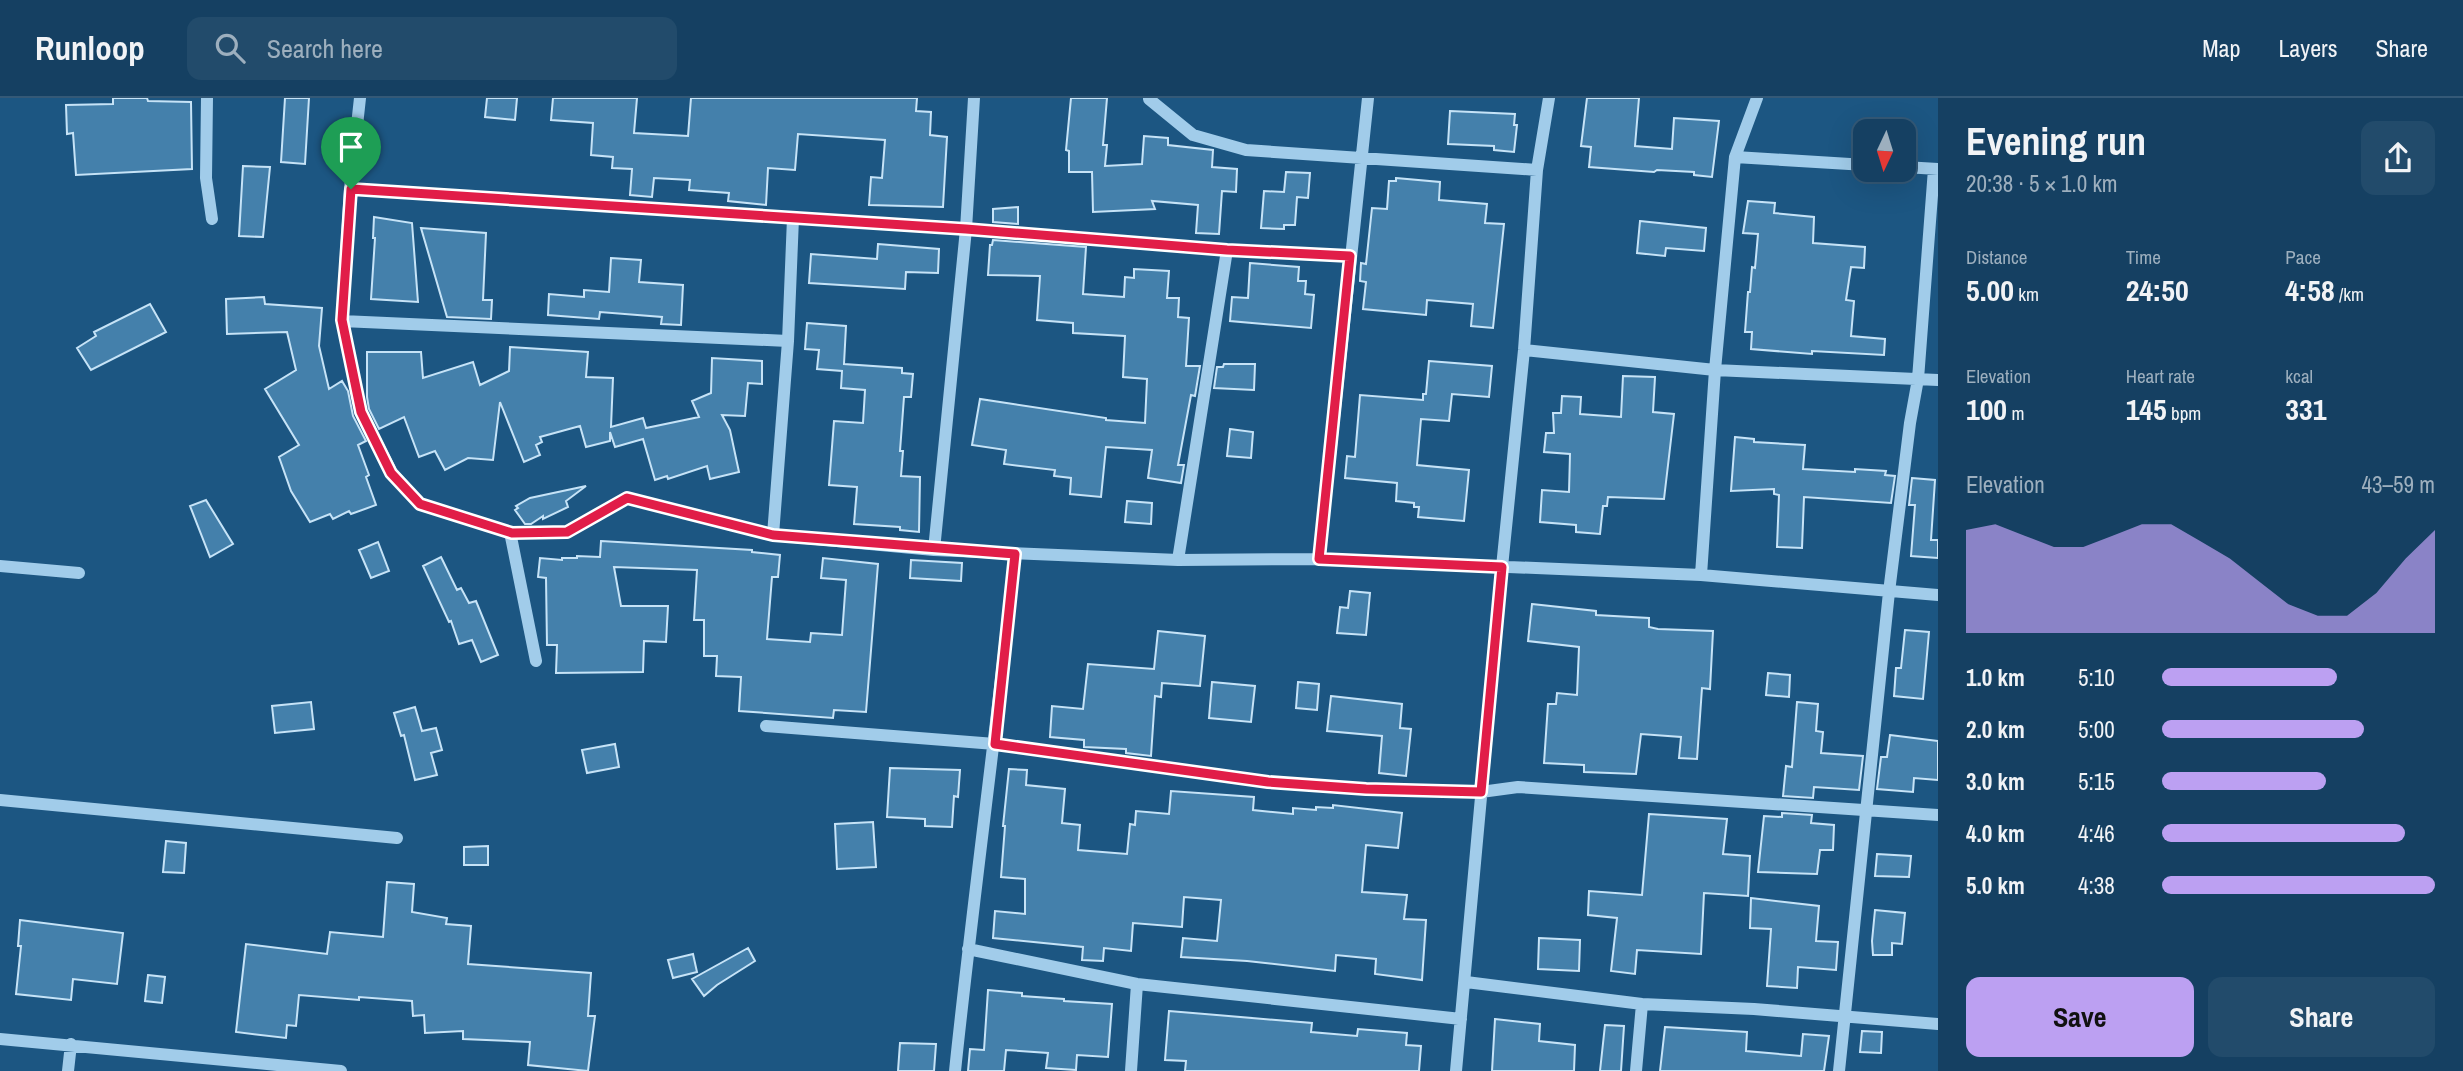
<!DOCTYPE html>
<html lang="en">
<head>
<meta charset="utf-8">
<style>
	body { margin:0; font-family:"Archivo Narrow",sans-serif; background:#224b6b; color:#f1f3f6; height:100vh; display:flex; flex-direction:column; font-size:26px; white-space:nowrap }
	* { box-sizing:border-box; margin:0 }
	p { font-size:23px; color:#9dafbe }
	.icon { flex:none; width:38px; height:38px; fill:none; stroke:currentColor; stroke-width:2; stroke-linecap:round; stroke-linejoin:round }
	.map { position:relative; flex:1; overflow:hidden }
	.drawer { display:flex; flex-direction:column; background:#154062; width:525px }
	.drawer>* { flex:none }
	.needle { width:46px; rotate:184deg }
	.buttons { position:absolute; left:1853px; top:21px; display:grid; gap:14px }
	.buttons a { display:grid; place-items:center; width:63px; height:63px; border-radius:14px; background:#154062; box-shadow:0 7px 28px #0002,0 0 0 2px #345977; font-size:35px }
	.pin { position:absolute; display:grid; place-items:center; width:60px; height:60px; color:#fff; margin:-72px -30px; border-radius:50% 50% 50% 0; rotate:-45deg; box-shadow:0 0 7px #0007 }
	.pin .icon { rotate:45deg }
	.round { display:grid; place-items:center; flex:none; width:74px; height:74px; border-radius:14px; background:#224b6b }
	.headline { display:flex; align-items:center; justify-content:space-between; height:119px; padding:0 28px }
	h1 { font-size:38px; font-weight:700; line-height:52px }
	.figures { display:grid; grid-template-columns:repeat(3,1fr); gap:10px; height:119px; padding:7px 28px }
	.figures div { display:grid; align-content:center }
	.figures b { font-size:30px; font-weight:700 }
	.figures small { font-size:19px; font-weight:400 }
	.figures p { font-size:19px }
	.chart { height:196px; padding:14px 28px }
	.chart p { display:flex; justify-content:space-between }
	.chart svg { width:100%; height:126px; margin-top:7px; fill:#bca0f2; opacity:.7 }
	.action { display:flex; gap:14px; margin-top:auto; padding:14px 28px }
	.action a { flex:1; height:80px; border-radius:14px; background:#bca0f2; color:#111; font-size:28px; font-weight:700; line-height:80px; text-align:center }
	.action a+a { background:#224b6b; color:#f1f3f6 }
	ul { padding:0 28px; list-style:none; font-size:23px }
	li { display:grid; grid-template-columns:112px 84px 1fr; align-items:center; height:52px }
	li i { height:18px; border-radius:9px; background:#bca0f2 }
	header { display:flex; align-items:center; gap:42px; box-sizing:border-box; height:98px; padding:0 35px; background:#154062; border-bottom:2px solid #345977 }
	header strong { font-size:33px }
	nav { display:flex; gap:38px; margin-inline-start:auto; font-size:24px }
	.search { width:490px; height:63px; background:#224b6b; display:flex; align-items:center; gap:18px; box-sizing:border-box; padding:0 24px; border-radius:14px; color:#9dafbe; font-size:26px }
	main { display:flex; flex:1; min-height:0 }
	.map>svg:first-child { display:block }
</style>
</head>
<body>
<header>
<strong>Runloop</strong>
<div class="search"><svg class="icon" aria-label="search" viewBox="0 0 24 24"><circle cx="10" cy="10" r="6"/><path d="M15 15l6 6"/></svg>Search here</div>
<nav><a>Map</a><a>Layers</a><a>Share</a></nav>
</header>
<main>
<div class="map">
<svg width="1938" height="973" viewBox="0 0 1938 973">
	<rect width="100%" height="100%" fill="#1c5682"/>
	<!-- building -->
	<path fill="#4480ab" stroke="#c6e3f7" stroke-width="2" d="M113,0H147L148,3L191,4L192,71L76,77L73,35L67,36L66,7L113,6Z
		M285,0H309L305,66L281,64Z
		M487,0H517L515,22L485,19Z
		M553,0H637L634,35L688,38L691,0H917L916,13L931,14L930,37L947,39L943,109L869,107L871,79L882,80L885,42L798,36L795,72L768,70L766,107L728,103L729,95L689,92L690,82L654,80L652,99L630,97L632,71L612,70L613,59L591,57L593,25L551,22Z
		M1071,0H1107L1103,47H1107L1105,68L1142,66L1144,38L1168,40V47L1213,52L1212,69L1237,71L1236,94L1222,93L1219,136L1196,135L1198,107L1152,103L1155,111L1093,114L1092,74H1069V53L1066,52Z
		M1587,0H1639L1635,48L1672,51L1674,20L1719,23L1712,79L1694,77V74L1657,72L1654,74L1589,69L1591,49L1581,48Z
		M1450,13L1515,16L1514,27H1517L1514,54L1494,52V48L1448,46Z
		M243,68L270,69L263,139L239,138Z
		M1286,74L1310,75L1308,100L1297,99L1295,127H1284V131L1261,130L1264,93L1284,94Z
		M1396,80L1440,84L1439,102L1487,106L1485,125L1504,126L1493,230L1471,228L1473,206L1427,202L1426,217L1363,211L1366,184L1360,183L1361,165L1366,166L1372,110L1387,111L1389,83H1396Z
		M1748,103L1775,105L1774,115L1814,119L1813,145L1865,149L1864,170L1851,169L1846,202L1854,203L1851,238L1885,241L1884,257L1812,253V256L1751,251L1752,234H1745L1748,194H1750L1752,169L1755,170L1758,136L1743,135Z
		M1018,109V126L993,124V111Z
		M374,119L412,125L418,204L371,201L375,140H373Z
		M1640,123L1706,130L1704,153L1666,150L1665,158L1637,155Z
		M421,130L486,135L483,202H492L491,221L447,219Z
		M993,142L1086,149L1083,196L1124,199L1125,179L1134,180V171L1169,173L1167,200H1179L1178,219L1189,220L1186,268H1200L1195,298L1191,297L1178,367H1184L1181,385L1148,380L1152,352L1106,349L1101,399L1070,396L1071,380L1054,378L1055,372L1004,366L1006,352L972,347L980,301L1106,320V322L1145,325L1147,281L1123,279L1125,238L1073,235V225L1037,222L1040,178L988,177L990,147H992Z
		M878,146L939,151L938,175L906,174L905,191L809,185L811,156L877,161Z
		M611,160L641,162L639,184L683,187L681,227L661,226L662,219L600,214L599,221L548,217L549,196L584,199V192L609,194Z
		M1250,165L1299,169L1298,183H1306L1305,196L1314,197L1311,230L1230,223L1232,199L1248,200Z
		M264,199L265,206L322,210L319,248L329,291L342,283L348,293L353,318L366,343L358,347L369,377L366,379L376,407L351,416L349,413L333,421L330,416L310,424L291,393L279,359L299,347L265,291L296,272L287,234L227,236L226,201Z
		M150,206L166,234L91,272L77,250L96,238L94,234Z
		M807,225L846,228L844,266L902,270V275L913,276L911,299H904L900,353H903L901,378L920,379L919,434L900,432V429L854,426L857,389L829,387L834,323L863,325L865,292L841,290L842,273L817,271L819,252L805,251Z
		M510,249L588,254L586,279L613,280L611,329L643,320L646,330L699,319L692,303L711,295L712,260L762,263V286L748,285L745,318L722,317L730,332L739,374L710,381L707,368L668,381L667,378L655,382L643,341L615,349L610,334V343L586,349L580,328L540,339L542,344L536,347L540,357L524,364L500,304L493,362L468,360L445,372L435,353L419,359L404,319L379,331L369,311L367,299V254H421L423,280L473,264L480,287L509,273Z
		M1429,263L1492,268L1489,299L1452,296L1449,323L1421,321L1417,367L1469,372L1464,423L1418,419L1419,409H1414V405L1396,403L1397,385L1345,380L1347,358L1355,359L1360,297L1423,302V296H1426Z
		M1224,266H1255L1254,292L1214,290L1217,269H1223Z
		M1623,278L1655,279L1653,314L1674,316L1664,401L1608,399L1607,408H1603L1600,436L1576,434V427L1540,424L1542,392L1569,394L1570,356L1544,354L1546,335H1554L1553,315H1561L1562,298L1581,299L1580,316L1621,319Z
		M1230,331L1253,334L1251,360L1227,358Z
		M1735,339L1754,341V344L1805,347L1803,371L1855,374V371L1886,373L1885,377L1895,378L1891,405L1804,399L1802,450L1777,449L1779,397L1774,396V391L1731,393Z
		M1912,380L1935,382L1931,442H1938V460L1911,458L1915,407H1909Z
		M586,388L566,403L568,409L543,421V418L531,426H525L515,412L518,410L516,408L530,400Z
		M206,402L233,446L210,459L190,408Z
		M1127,403L1152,405L1151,426L1125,424Z
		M601,443L752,452V454L780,457L778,479H772L767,541L810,544L811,535L842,537L846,482L821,480L823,460L878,466L866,614L834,612L833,620L739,613L741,579L716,578L717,558H704V522H694L697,472L614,469L621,508H668L666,544L644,543L643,574L556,575L557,547H547L546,480L538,479L540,460L562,462V460H577V458L600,459Z
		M378,444L389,473L371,480L359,452Z
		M441,459L457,492L461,490L469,505L476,503L498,557L481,564L472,542L459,546L451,523L449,524L423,468Z
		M911,462L962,465L961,483L910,480Z
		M1350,493L1370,495L1366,537L1337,535L1340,509L1348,510Z
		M1532,506L1596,513V517L1649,520V529L1658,531L1713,533L1710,591L1702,590L1697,661L1679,660L1681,639L1641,636L1636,676L1584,674V667L1544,665L1548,606H1556L1557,595L1577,597L1579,549L1528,543Z
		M1905,532L1929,534L1923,601L1894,598L1896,570H1901Z
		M1158,533L1205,538L1200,588L1162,585L1161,599L1155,598L1151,658L1126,655V651L1084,649V642L1050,639L1052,608L1083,611L1088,566L1154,571Z
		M1768,575L1790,577L1789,599L1766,597Z
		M1212,584L1255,588L1251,624L1209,620Z
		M1298,584L1319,586L1317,612L1296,610Z
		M1331,598L1402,606L1400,630L1411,631L1406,678L1379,675L1382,638L1327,633Z
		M311,604L314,631L275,635L272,608Z
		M1797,604L1818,606L1816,633L1823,634L1821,655L1863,658L1859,692L1814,689L1813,700L1783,698L1786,668L1792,669Z
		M415,609L422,633L436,630L442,652L431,655L437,677L415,682L404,637L401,638L394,615Z
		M1890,637L1938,643V682L1914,680L1913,694L1877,691L1881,659H1887Z
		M615,646L619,669L587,675L582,652Z
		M890,670L960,672L958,699L954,698L952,729L925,728V721L887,719Z
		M1009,671L1027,672L1026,687L1065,691L1062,725L1080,727L1078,752L1127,756L1130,726L1135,727L1136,713L1169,716L1171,693L1254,699L1253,712L1293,716V710L1316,712V709L1333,710V707L1402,715L1398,750L1366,747L1362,794L1407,797L1404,821L1426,822L1422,882L1375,876L1376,861L1336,857L1335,873L1247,863L1181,859L1183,840L1217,843L1221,802L1184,799L1182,829L1133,825L1131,853L1104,850L1103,863L1082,862L1083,849L993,840L995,813L1025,816V781L1001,779L1005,728H1003Z
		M1782,715L1812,717L1811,725L1834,727L1833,752H1820L1817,776L1758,774L1764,718L1782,719Z
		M1649,716L1727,721L1723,756L1750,758L1748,798L1704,795L1701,856L1637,852L1635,876L1611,873L1617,820L1588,817L1589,793L1642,797Z
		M873,724L876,769L837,771L835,726Z
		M166,743L186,745L184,775L163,774Z
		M488,748V767H464V749Z
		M1877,756L1911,758L1909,779L1875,778Z
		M387,784L414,786L412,814L447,820L446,826L471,828L468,866L591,875L588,918H595L588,973L528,967L530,944L463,941V933L425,935L424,917L413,918L412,903L359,899V902L299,897L296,928L287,927L286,940L236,934L246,846L327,856L330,834L383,839Z
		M1751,800L1819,808L1816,843L1838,844L1836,872L1798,869L1797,890L1767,888L1771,831L1750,830Z
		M1875,812L1905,815L1902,846L1892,845V857H1873L1872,843Z
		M20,822L123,835L117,886L73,881L71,902L16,896L21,848H18Z
		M1539,840L1580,842L1579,873L1538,871Z
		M748,850L755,863L717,887L704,898L692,881Z
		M693,856L697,874L673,880L668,862Z
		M148,877L165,879L162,905L145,903Z
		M988,892L1022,895V898L1064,901V903L1112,906L1108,959L1077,957L1076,972L1046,970L1048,955L1006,952L1004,973H968L970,951L984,952Z
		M1169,913L1312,925L1311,934L1357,938L1358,931L1407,935L1406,947L1421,948L1419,973H1185L1186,963L1165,962Z
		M1495,921L1540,926L1539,943L1575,947L1574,973H1492Z
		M1605,927L1624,928L1621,973H1600Z
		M1665,929L1747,934L1746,953L1801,958L1803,936L1829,938L1824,973H1660Z
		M1862,933L1882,934L1881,955L1860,954Z
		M900,945L936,946L934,973H898Z"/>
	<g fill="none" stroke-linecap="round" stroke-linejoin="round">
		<!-- minor -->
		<path stroke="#a1ccea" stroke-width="12" d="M207,0L206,80L212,121
			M360,0L350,91L342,223L361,314L392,375L420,406L512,435L567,434L627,400L773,437L934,452L1178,462L1319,461L1701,477L1938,497
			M1149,1L1193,37L1246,52L1537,72
			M1735,59L1866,67
			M1904,69L1938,71
			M350,91L966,131L1227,152L1350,158
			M342,223L788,243
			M1524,252L1715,272L1938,282
			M510,434L536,563
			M773,437L788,243L793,120
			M934,452L966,131L974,0
			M1319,461L1368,0
			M1178,462L1227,152
			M0,468L79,475
			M1701,477L1715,272L1735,59L1757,0
			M766,628L995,646L1268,684L1366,691L1481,694L1518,689L1938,717
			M0,702L397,740
			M968,851L1137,886L1461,921
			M1466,884L1642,906L1754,911L1938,926
			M0,941L341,973
			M68,973L71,946
			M955,973C973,801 997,629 1015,456
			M1131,973L1137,886
			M1456,973L1502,469L1524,252L1537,72L1549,0
			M1636,973L1642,906
			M1839,973L1889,494L1910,325L1918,281L1934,71"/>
	</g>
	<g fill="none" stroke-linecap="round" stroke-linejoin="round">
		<defs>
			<path id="route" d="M351,91L966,131L1227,152L1350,158L1319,461L1502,469L1481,694L1366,691L1268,684L995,646L1015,456L773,437L627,400L567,434L512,435L420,406L391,375L361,314L342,222Z"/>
		</defs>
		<!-- route casing -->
		<use href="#route" stroke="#fff" stroke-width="14"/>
		<!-- route -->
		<use href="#route" stroke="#e11d48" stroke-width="9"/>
	</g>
</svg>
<div class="buttons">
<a><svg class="needle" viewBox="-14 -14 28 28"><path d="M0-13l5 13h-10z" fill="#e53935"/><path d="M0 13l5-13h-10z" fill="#9dafbe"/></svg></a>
</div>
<div class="pin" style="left:351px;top:91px;background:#1e9e55"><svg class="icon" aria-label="arrive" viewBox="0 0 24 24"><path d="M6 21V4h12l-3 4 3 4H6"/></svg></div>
</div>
<section class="drawer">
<div class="headline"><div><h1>Evening run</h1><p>20:38 · 5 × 1.0 km</p></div><a class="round"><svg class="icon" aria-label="share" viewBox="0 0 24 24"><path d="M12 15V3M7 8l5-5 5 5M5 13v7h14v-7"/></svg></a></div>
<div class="figures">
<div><p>Distance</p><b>5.00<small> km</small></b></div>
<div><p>Time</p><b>24:50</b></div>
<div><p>Pace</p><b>4:58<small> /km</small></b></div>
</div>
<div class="figures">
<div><p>Elevation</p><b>100<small> m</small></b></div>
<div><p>Heart rate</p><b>145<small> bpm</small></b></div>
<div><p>kcal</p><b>331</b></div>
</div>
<div class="chart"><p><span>Elevation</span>43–59 m</p>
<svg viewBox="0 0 160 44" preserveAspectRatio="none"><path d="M0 44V8L10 6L20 10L30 14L40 14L50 10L60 6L70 6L80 12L90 18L100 26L110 34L120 38L130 38L140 30L150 18L160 8V44z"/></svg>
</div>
<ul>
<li><b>1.0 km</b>5:10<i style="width:64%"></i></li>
<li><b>2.0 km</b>5:00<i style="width:74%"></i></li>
<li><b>3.0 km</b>5:15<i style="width:60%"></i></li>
<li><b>4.0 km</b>4:46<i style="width:89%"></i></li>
<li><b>5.0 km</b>4:38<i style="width:100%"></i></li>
</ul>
<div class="action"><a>Save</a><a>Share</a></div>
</section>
</main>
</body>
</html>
